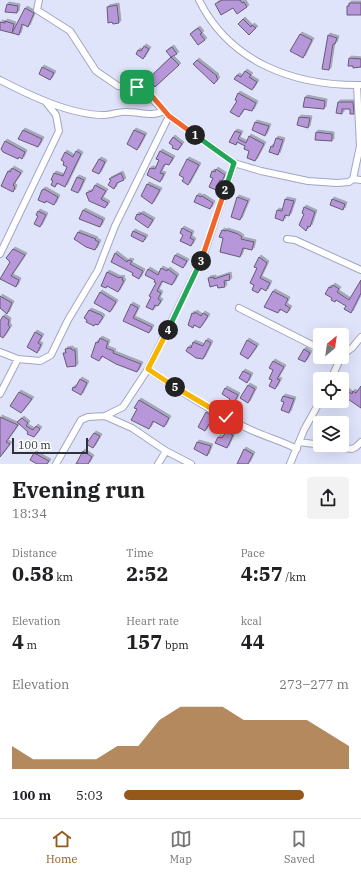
<!DOCTYPE html>
<html lang="en">
<head>
<meta charset="utf-8">
<style>
	body { margin:0; font-family:"IBM Plex Serif",serif; background:#f2f2f2; color:#202124; height:100vh; display:flex; flex-direction:column; font-size:15px; white-space:nowrap }
	* { box-sizing:border-box; margin:0 }
	p { font-size:13px; color:#757577 }
	.icon { flex:none; width:22px; height:22px; fill:none; stroke:currentColor; stroke-width:2; stroke-linecap:round; stroke-linejoin:round }
	.map { position:relative; height:464px; overflow:hidden }
	.drawer { display:flex; flex-direction:column; background:#fff; flex:1 }
	.drawer>* { flex:none }
	.needle { width:26px; rotate:29deg }
	.controls { position:absolute; left:313px; top:328px; display:grid; gap:8px }
	.controls a { display:grid; place-items:center; width:36px; height:36px; border-radius:4px; background:#fff; box-shadow:0 4px 16px #0002; font-size:20px }
	.scale { position:absolute; left:12px; bottom:10px; width:76px; box-sizing:border-box; padding-left:4px; border:2px solid #2f313c; border-top:0; font-size:11px; line-height:14px; white-space:nowrap; color:#2f313c; -webkit-text-stroke:3px #fff; paint-order:stroke }
	.pin { position:absolute; display:grid; place-items:center; width:34px; height:34px; color:#fff; margin:-17px; border-radius:8px; box-shadow:0 2px 6px #0006 }
	.km { position:absolute; width:20px; height:20px; margin:-10px; border-radius:50%; background:#222; color:#fff; font-size:11px; line-height:20px; text-align:center }
	.round { display:grid; place-items:center; flex:none; width:42px; height:42px; border-radius:4px; background:#f2f2f2 }
	.overview { display:flex; align-items:center; justify-content:space-between; height:68px; padding:0 12px }
	h1 { font-size:22px; font-weight:800; line-height:30px }
	.stats { display:grid; grid-template-columns:repeat(3,1fr); gap:6px; height:68px; padding:4px 12px }
	.stats div { display:grid; align-content:center }
	.stats b { font-size:20px; font-weight:800 }
	.stats small { font-size:11px; font-weight:400 }
	.stats p { font-size:11px }
	.chart { height:112px; padding:8px 12px }
	.chart p { display:flex; justify-content:space-between }
	.chart svg { width:100%; height:72px; margin-top:4px; fill:#94581a; opacity:.7 }
	ul { padding:0 12px; list-style:none; font-size:13px }
	li { display:grid; grid-template-columns:64px 48px 1fr; align-items:center; height:30px }
	li i { height:10px; border-radius:5px; background:#94581a }
	.dock { display:flex; justify-content:space-around; align-items:center; height:56px; border-top:1px solid #e0e0e0; background:#fff; font-size:11px; color:#757577 }
	.dock a { display:grid; justify-items:center; gap:2px }
	.dock .on { color:#94581a }
	.map>svg:first-child { display:block }
</style>
</head>
<body>
<div class="map">
<svg width="361" height="464" viewBox="0 0 361 464">
	<defs>
		<filter id="shadow"><feDropShadow dx="2" dy="-2" stdDeviation="0" flood-color="#0004"/></filter>
	</defs>
	<rect width="100%" height="100%" fill="#e0e4fb"/>
	<!-- building -->
	<path fill="#b796da" stroke="#665b73" filter="url(#shadow)" d="M222,0H240L242,3L244,2L247,7L237,14L233,8L221,15L215,4Z
		M349,3H361V15H347V6H349Z
		M7,4L18,6L17,13L5,12Z
		M117,5L119,23L113,24L112,22L108,23L107,7Z
		M25,8L34,13L28,27L22,24L19,35L12,33Z
		M243,19L251,27L252,25L256,28L249,35L238,24Z
		M5,21L14,24L12,33L0,30V22L5,23Z
		M198,28L202,33L200,34L205,40L198,45L190,34Z
		M300,34L312,40L303,58L290,51Z
		M328,35L337,38L335,44H333L329,70L322,69Z
		M144,46L149,49L143,59L136,54L138,50L141,51Z
		M172,47L177,54L171,57L179,65L155,87L149,78L171,57L166,51Z
		M349,58L361,59V67L353,68V66H348Z
		M197,60L217,76L216,77L218,79L214,84L193,64Z
		M42,67L54,73L50,80L39,74Z
		M245,71L251,75L249,77L257,82L252,90L234,79L237,75L241,77Z
		M238,93L256,103L252,111L244,109L239,117L230,112L237,101L235,100Z
		M305,97L325,101L324,109L303,107Z
		M338,102H353L354,114H350V109H342V114L336,113Z
		M299,117L310,118L308,128L297,125Z
		M255,122L269,126L265,136L252,130Z
		M23,130L42,139L38,147L18,139Z
		M134,130L145,135L137,150L127,144Z
		M235,131L241,133L238,139L246,143L249,136L264,144L255,161L247,158L249,151L244,149L245,146L237,142L236,145L229,142Z
		M316,132L332,134V141L315,140Z
		M173,137L182,144L178,150L172,148L173,146L169,143Z
		M276,138L283,140L278,155L269,152L271,146L273,147Z
		M5,141L25,152L22,159L19,157L18,159L3,152L1,149Z
		M76,151L81,154L65,187L57,183L55,187L51,185L53,181L51,180L54,173L63,176L67,167L63,165L64,162L61,160L65,152L73,157Z
		M160,151L173,158L169,165L166,164L164,165L160,173L164,174L160,182L147,175L150,168L155,169L159,160L156,159Z
		M99,159L105,162L99,174L92,171Z
		M187,159L199,165L188,185L182,181L184,178L179,175Z
		M12,168L21,173L13,185L15,187L13,192L1,186L8,171L10,172Z
		M216,169L225,175L222,181L220,180L216,190L209,187L213,178L210,177L212,171L215,172Z
		M121,173L124,180L117,183L114,189L108,185L111,180L109,179Z
		M77,177L84,180L78,193L71,190Z
		M147,184L160,190L152,204L141,196Z
		M95,185L106,191L101,199L108,203L105,208L89,201L86,193L92,191Z
		M44,189L58,197L54,205L46,201L45,203L38,200L42,190Z
		M197,195L201,197L202,196L213,203L210,209L194,202Z
		M237,197L248,201L240,220L231,217Z
		M285,199L294,201L289,216L285,215L283,221L275,218L277,210L282,211Z
		M332,199L345,204L343,210L330,205Z
		M304,207L315,212L310,227L308,226L306,231L299,225L304,214L302,213Z
		M83,210L103,220L100,227L79,219Z
		M38,211L46,215L40,227L34,224L38,216L36,215Z
		M141,213L153,220L148,228L135,219L137,214L140,215Z
		M182,228L192,233L190,238L194,240L191,246L180,241L183,235L180,233Z
		M222,230L226,231V230L238,234L242,237L241,239L254,242L252,250L243,248L240,257L220,252L223,238L219,237Z
		M133,231L146,237L143,242L131,236Z
		M78,232L96,239L95,240L99,242L95,250L86,247L74,239Z
		M13,249L25,255L11,276L19,280L16,287L0,279L10,262L6,258Z
		M115,253L127,262L128,260L132,261L130,264L143,271L139,279L132,275L133,273L111,262Z
		M175,255L187,261L183,268L172,262Z
		M259,257L267,263L260,278L270,283L266,291L261,288L258,293L252,290L254,285L250,283L257,268L254,267Z
		M161,268L167,271L168,269L177,276L172,285L162,281L157,291L161,293L158,299L161,301L158,306L155,305L153,310L146,307L151,297L149,296L156,283L154,282L155,280L145,275L148,269L158,275Z
		M107,272L119,278L120,277L123,278L122,280L124,281L118,292L107,286L106,288L101,286Z
		M229,274L230,280L224,281L225,287L218,288L217,285L210,287L208,278L214,277V279Z
		M361,280V293L351,313L344,309L346,306L336,300L335,302L331,300L332,298L325,294L329,287L331,288L333,285L339,289L337,292L349,300Z
		M273,291L288,299L285,305L290,308L287,313L280,309L278,313L264,307Z
		M100,292L116,302L110,312L94,303Z
		M0,296L12,303L7,314L0,308Z
		M131,304L138,308L133,318L152,327L149,333L123,321Z
		M89,310L101,315L103,317L98,325L95,324L94,326L86,322L87,320L84,318Z
		M195,312L201,316L203,313L208,316L200,328L194,325L193,328L188,325L192,313L194,314Z
		M3,316L9,320L8,325L10,327L3,338L0,336V321Z
		M35,332L42,336L38,343L41,345L37,353L27,347Z
		M100,338L108,342L106,348L114,351L113,353L141,364L137,372L116,364L102,356L99,361L91,357L96,342L98,343Z
		M206,340L211,343L203,359L196,358L186,351L188,347L191,348L193,342L203,346Z
		M247,340L257,346L248,359L240,354Z
		M71,348L72,350H75L76,366L67,367L63,353H66L65,349Z
		M304,349L310,353L305,362L298,359Z
		M273,361L284,367L277,379L280,380L275,389L269,386L272,380L269,379L273,370L269,368Z
		M243,371L251,375L247,383L239,378Z
		M80,379L87,383L81,395L72,390L73,387L75,388Z
		M248,385L255,389L248,403L240,398Z
		M361,386V408L342,395V387L352,394L353,391L356,393Z
		M225,388L238,395L233,405L228,402L230,399L222,394Z
		M19,392L32,399L21,413L10,406Z
		M283,396L294,399L289,413L281,410L284,402L281,401Z
		M139,400L169,418L164,427L153,421L149,429L131,420L137,409L134,408Z
		M206,412L213,417L205,431L198,427Z
		M0,417L18,425L6,442L10,444L0,457Z
		M22,418L28,423L26,426L33,430L36,426L40,429L34,437L27,434L28,432L17,422Z
		M226,432L233,435L227,448L215,443L218,437L222,438Z
		M94,433L100,436L93,448L86,444Z
		M197,442L211,446L207,456L194,449Z
		M244,449L253,454L248,464H237Z
		M83,451L92,457L88,464H76Z
		M34,453L49,461L47,464H37L30,460Z"/>
	<g fill="none" stroke-linecap="round" stroke-linejoin="round">
		<defs>
			<path id="minor" d="M39,0L37,10L70,31L96,71L118,86L142,89L169,116L234,163L261,171L308,181L337,183L349,182L353,179L361,180
				M199,0C230,63 295,86 361,85
				M0,80C29,95 70,115 104,115C112,115 120,111 128,112C140,112 153,117 164,111
				M353,179L360,146L357,85
				M287,239L295,240L361,270
				M0,254L59,131L56,115L45,101
				M239,308L320,349
				M0,352L18,359L40,361L51,355L68,320L98,270L115,226L169,116
				M342,355L352,348L361,337
				M148,369C181,392 215,414 251,430C266,437 282,441 297,449
				M331,379L341,357
				M0,394L18,359
				M105,416L132,428L166,451L191,464
				M299,442L352,449L356,447L361,442
				M56,464L81,420L88,417L105,416L123,407L148,369L203,257L234,163
				M158,464L166,451
				M290,464L304,430L320,401"/>
		</defs>
		<!-- minor casing -->
		<use href="#minor" stroke="#a1a6c1" stroke-width="8"/>
		<!-- minor -->
		<use href="#minor" stroke="#fff" stroke-width="6"/>
	</g>
	<g fill="none" stroke-linecap="round" stroke-linejoin="round">
		<defs>
			<path id="split-1" d="M137,87L152,96L169,116L195,135"/>
			<path id="split-2" d="M195,135L234,163L225,190"/>
			<path id="split-3" d="M201,261L225,190"/>
			<path id="split-4" d="M168,330L201,261"/>
			<path id="split-5" d="M168,330L148,369L175,387"/>
			<path id="split-6" d="M175,387L226,417"/>
		</defs>
		<!-- split-1 casing -->
		<use href="#split-1" stroke="#fff" stroke-width="8"/>
		<!-- split-2 casing -->
		<use href="#split-2" stroke="#fff" stroke-width="8"/>
		<!-- split-3 casing -->
		<use href="#split-3" stroke="#fff" stroke-width="8"/>
		<!-- split-4 casing -->
		<use href="#split-4" stroke="#fff" stroke-width="8"/>
		<!-- split-5 casing -->
		<use href="#split-5" stroke="#fff" stroke-width="8"/>
		<!-- split-6 casing -->
		<use href="#split-6" stroke="#fff" stroke-width="8"/>
		<!-- split-1 -->
		<use href="#split-1" stroke="#f0652b" stroke-width="5"/>
		<!-- split-2 -->
		<use href="#split-2" stroke="#22a559" stroke-width="5"/>
		<!-- split-3 -->
		<use href="#split-3" stroke="#f0652b" stroke-width="5"/>
		<!-- split-4 -->
		<use href="#split-4" stroke="#22a559" stroke-width="5"/>
		<!-- split-5 -->
		<use href="#split-5" stroke="#f5b400" stroke-width="5"/>
		<!-- split-6 -->
		<use href="#split-6" stroke="#f5b400" stroke-width="5"/>
	</g>
</svg>
<div class="controls">
<a><svg class="needle" viewBox="-14 -14 28 28"><path d="M0-13l5 13h-10z" fill="#e53935"/><path d="M0 13l5-13h-10z" fill="#757577"/></svg></a>
<a><svg class="icon" aria-label="locate" viewBox="0 0 24 24"><circle cx="12" cy="12" r="6"/><path d="M12 2v4M12 18v4M2 12h4M18 12h4"/></svg></a>
<a><svg class="icon" aria-label="layers" viewBox="0 0 24 24"><path d="M12 4l9 5-9 5-9-5zM3 14l9 5 9-5"/></svg></a>
</div>
<div class="scale">100 m</div>
<div class="pin" style="left:137px;top:87px;background:#1e9e55"><svg class="icon" aria-label="arrive" viewBox="0 0 24 24"><path d="M6 21V4h12l-3 4 3 4H6"/></svg></div>
<div class="pin" style="left:226px;top:417px;background:#d93025"><svg class="icon" aria-label="check" viewBox="0 0 24 24"><path d="M5 12l5 5 9-10"/></svg></div>
<b class="km" style="left:195px;top:135px">1</b>
<b class="km" style="left:225px;top:190px">2</b>
<b class="km" style="left:201px;top:261px">3</b>
<b class="km" style="left:168px;top:330px">4</b>
<b class="km" style="left:175px;top:387px">5</b>
</div>
<section class="drawer">
<div class="overview"><div><h1>Evening run</h1><p>18:34</p></div><a class="round"><svg class="icon" aria-label="share" viewBox="0 0 24 24"><path d="M12 15V3M7 8l5-5 5 5M5 13v7h14v-7"/></svg></a></div>
<div class="stats">
<div><p>Distance</p><b>0.58<small> km</small></b></div>
<div><p>Time</p><b>2:52</b></div>
<div><p>Pace</p><b>4:57<small> /km</small></b></div>
</div>
<div class="stats">
<div><p>Elevation</p><b>4<small> m</small></b></div>
<div><p>Heart rate</p><b>157<small> bpm</small></b></div>
<div><p>kcal</p><b>44</b></div>
</div>
<div class="chart"><p><span>Elevation</span>273–277 m</p>
<svg viewBox="0 0 160 44" preserveAspectRatio="none"><path d="M0 44V30L10 38L20 38L30 38L40 38L50 30L60 30L70 14L80 6L90 6L100 6L110 14L120 14L130 14L140 14L150 22L160 30V44z"/></svg>
</div>
<ul>
<li><b>100 m</b>5:03<i style="width:80%"></i></li>
</ul>
</section>
<nav class="dock">
<a class="on"><svg class="icon" aria-label="home" viewBox="0 0 24 24"><path d="M3 11l9-7 9 7M6 9v11h12V9"/></svg>Home</a>
<a><svg class="icon" aria-label="map" viewBox="0 0 24 24"><path d="M3 6l6-2 6 2 6-2v14l-6 2-6-2-6 2zM9 4v14M15 6v14"/></svg>Map</a>
<a><svg class="icon" aria-label="saved" viewBox="0 0 24 24"><path d="M7 4h10v16l-5-4-5 4z"/></svg>Saved</a>
</nav>
</body>
</html>
